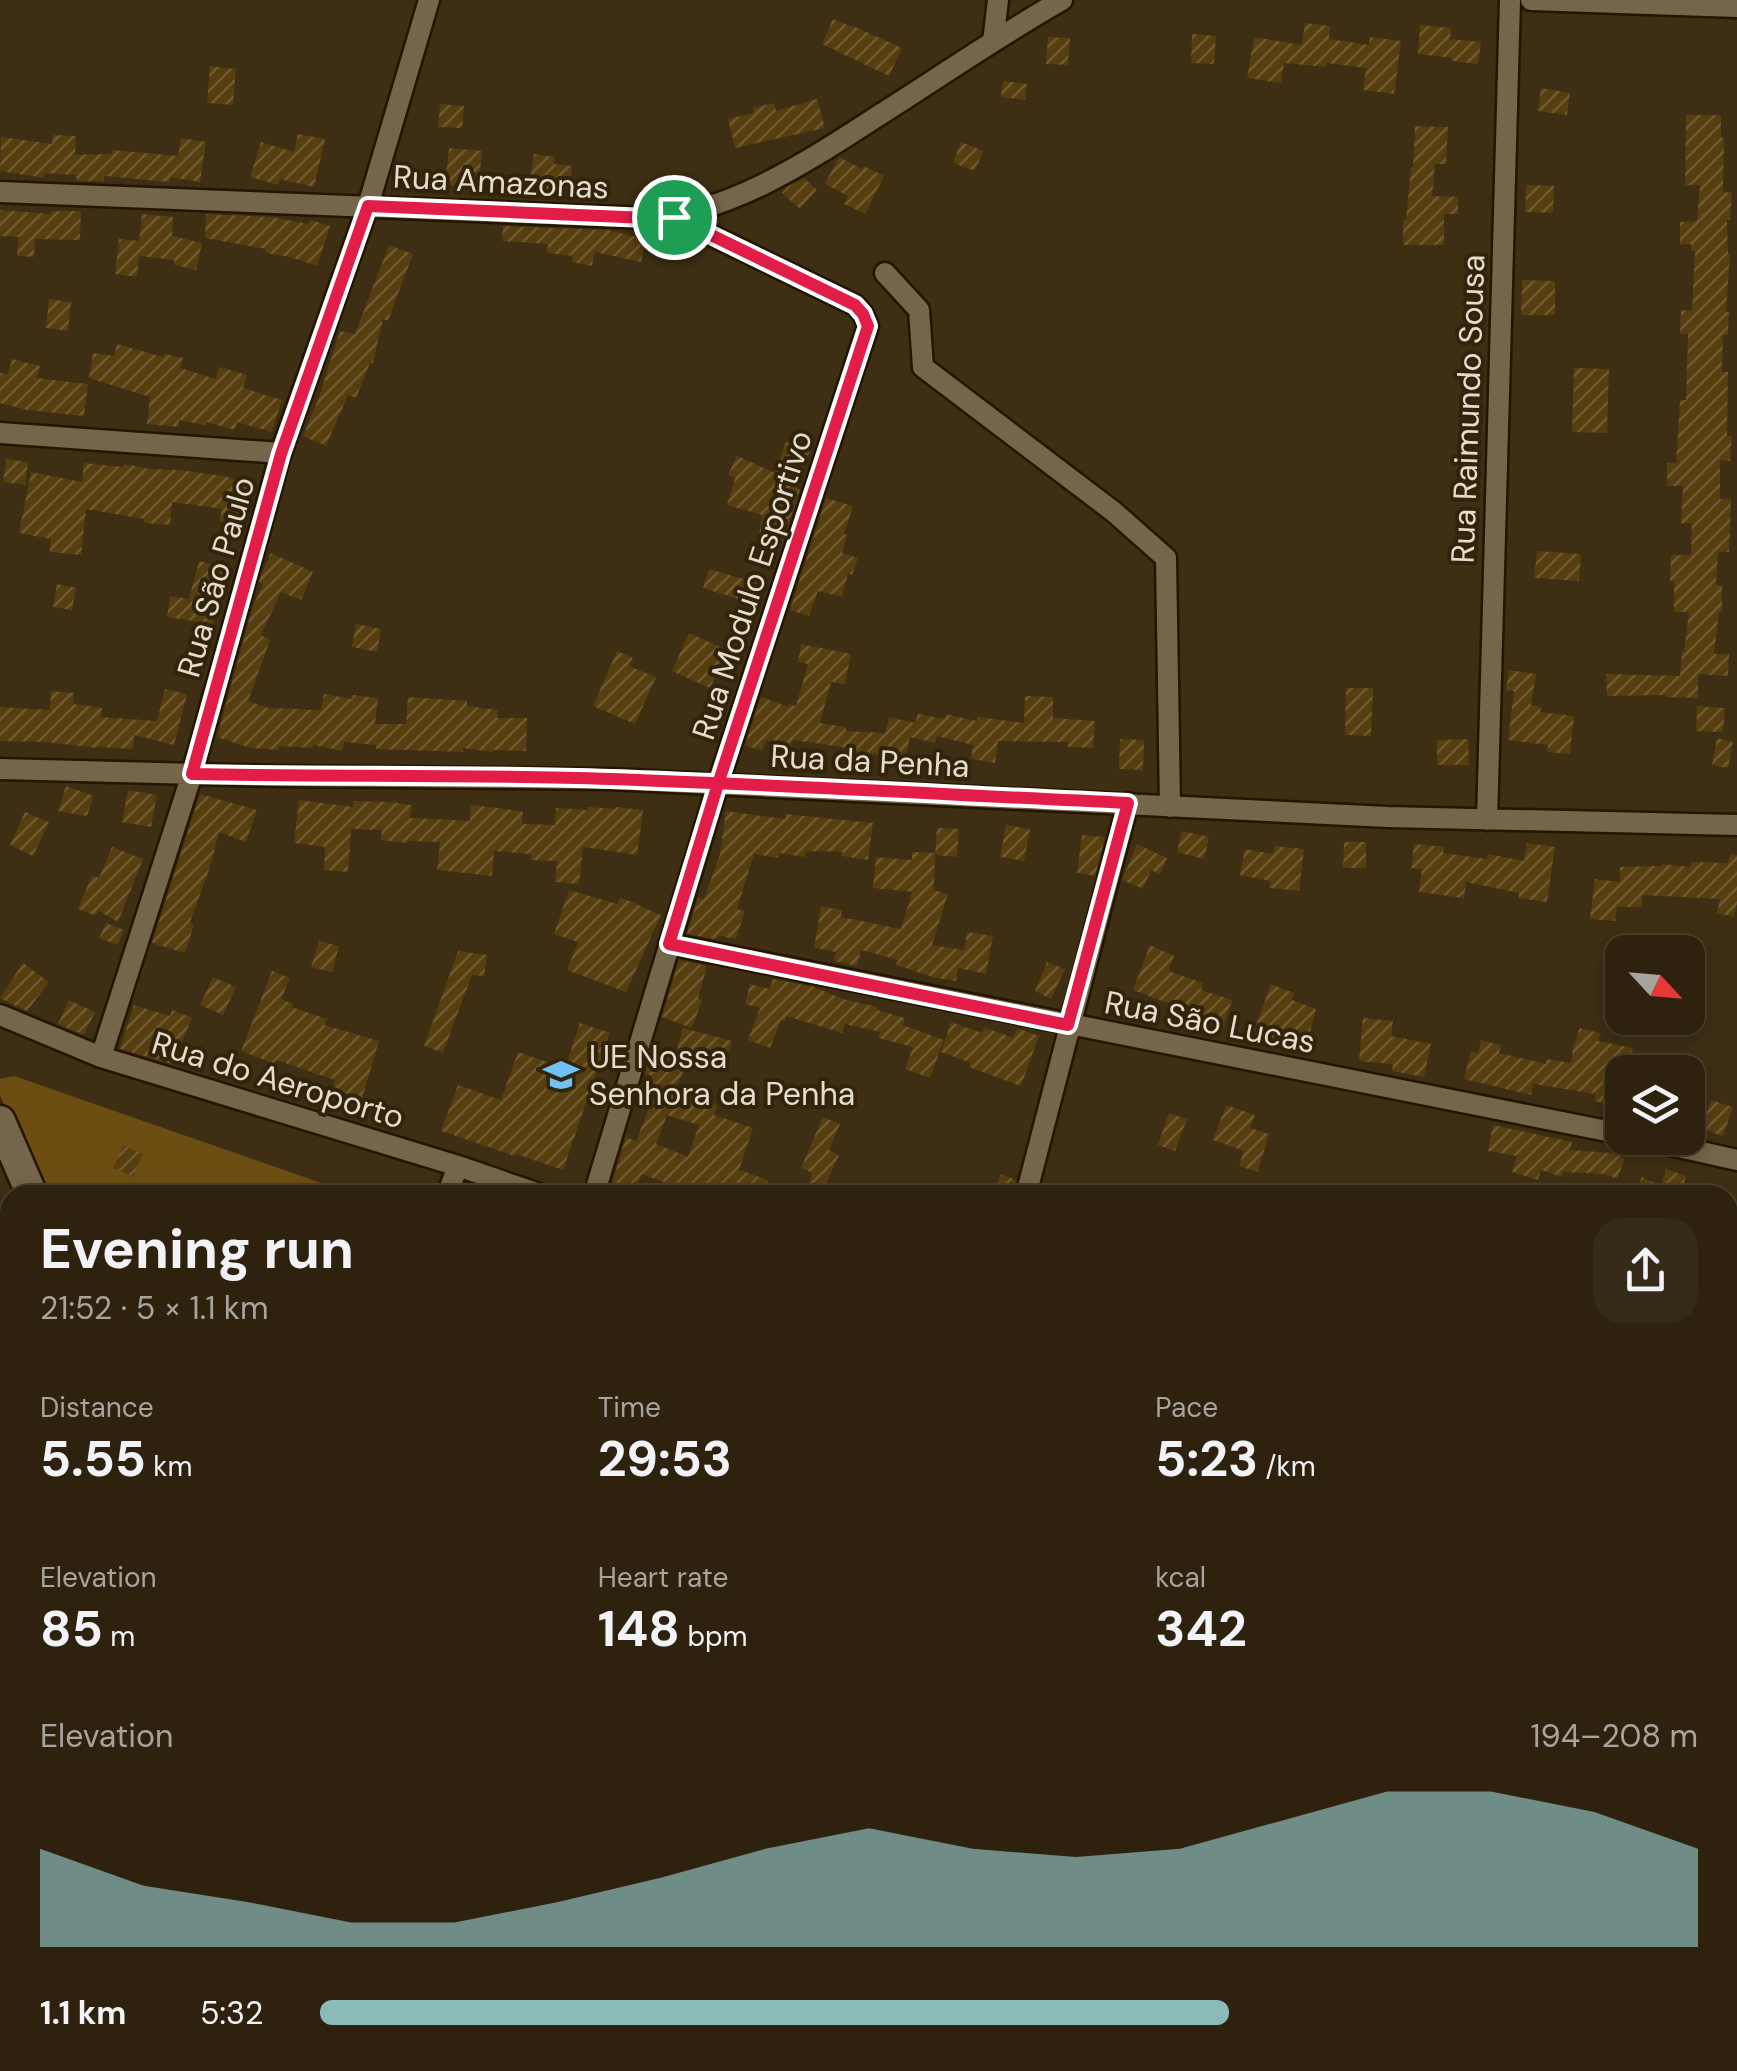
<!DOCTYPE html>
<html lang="en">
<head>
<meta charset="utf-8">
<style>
	body { margin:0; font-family:"DM Sans",sans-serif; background:#362a18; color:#f1f3f6; height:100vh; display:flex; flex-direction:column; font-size:38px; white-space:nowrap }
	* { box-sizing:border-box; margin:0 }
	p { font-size:32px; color:#a7a49e }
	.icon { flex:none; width:55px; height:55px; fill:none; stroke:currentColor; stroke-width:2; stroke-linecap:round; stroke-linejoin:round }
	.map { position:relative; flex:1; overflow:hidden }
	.drawer { position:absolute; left:0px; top:1185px; width:1738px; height:888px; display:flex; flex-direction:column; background:#2e220f; border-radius:30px 30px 0 0; box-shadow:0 5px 15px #0003,0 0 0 2px #493f2f }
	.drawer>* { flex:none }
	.needle { width:65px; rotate:116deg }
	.buttons { position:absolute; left:1605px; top:935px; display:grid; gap:20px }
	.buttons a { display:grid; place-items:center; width:100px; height:100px; border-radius:20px; background:#2e220f; box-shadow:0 5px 15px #0003,0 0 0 2px #493f2f; font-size:50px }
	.pin { position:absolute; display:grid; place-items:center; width:85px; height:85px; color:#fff; margin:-42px; border:5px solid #fff; border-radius:50%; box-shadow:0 2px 10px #0007 }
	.round { display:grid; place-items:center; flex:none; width:105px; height:105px; border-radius:30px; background:#362a18 }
	.overview { display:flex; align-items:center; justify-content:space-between; height:170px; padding:0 40px }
	h1 { font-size:55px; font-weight:700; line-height:75px }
	.figures { display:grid; grid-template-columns:repeat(3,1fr); gap:15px; height:170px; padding:10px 40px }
	.figures div { display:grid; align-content:center }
	.figures b { font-size:50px; font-weight:700 }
	.figures small { font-size:28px; font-weight:400 }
	.figures p { font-size:28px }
	.chart { height:280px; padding:20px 40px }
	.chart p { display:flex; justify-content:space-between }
	.chart svg { width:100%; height:180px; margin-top:10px; fill:#8bbbb9; opacity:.7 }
	ul { padding:0 40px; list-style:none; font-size:32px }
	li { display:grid; grid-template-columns:160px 120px 1fr; align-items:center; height:75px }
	li i { height:25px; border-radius:12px; background:#8bbbb9 }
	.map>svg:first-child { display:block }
</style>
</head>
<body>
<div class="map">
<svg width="1737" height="2071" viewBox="0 0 1737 2071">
	<defs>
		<pattern id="building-hatch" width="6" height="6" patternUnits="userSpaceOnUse" patternTransform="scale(2.5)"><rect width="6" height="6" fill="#563e0f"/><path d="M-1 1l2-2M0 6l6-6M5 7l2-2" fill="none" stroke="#6e5931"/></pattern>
	</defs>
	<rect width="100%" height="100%" fill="#3d2e14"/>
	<!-- park -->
	<path fill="#6c4e13" d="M14,1076L356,1195H39L0,1095V1079Z"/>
	<!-- building -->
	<path fill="url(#building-hatch)" fill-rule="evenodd" d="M833,19L852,27L853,26L902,48L889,76L822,44Z
		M1305,23L1330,26L1329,39L1369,45L1370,37L1401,41L1394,94L1363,90L1366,68L1327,63L1326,67L1284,63L1281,83L1247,78L1254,37L1302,45Z
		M1420,25L1451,28L1450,39L1481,42L1478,64L1452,61V58L1418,54Z
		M1192,34L1216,36L1214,64L1191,63Z
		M1048,37L1070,38L1068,65L1046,64Z
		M210,66L236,69L233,105L207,103Z
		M1003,81L1027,84L1025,100L1001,97Z
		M1541,88L1570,93L1567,115L1538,111Z
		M817,99L825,128L735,148L728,119L754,113L753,108L774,103L776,111Z
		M440,104L464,106L462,128L438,127Z
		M1686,115H1721V138H1724L1723,192L1732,193L1730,220H1727L1728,254H1730L1726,312H1729L1728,335H1723L1722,372H1728L1727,436H1732L1730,461L1720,460V499H1731L1729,552H1718L1716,585H1722V612H1719L1714,654H1729L1728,676L1698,674V698L1665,697L1666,695L1607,696L1606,674L1680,676L1682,652H1684L1689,612H1674V581H1670L1671,555H1691L1692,523H1681L1683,486H1667V463H1676L1680,400H1686L1688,334H1680L1681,310L1692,311L1695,251H1691V244L1680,245V222L1697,221L1700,185H1685Z
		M1415,126L1448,127L1446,164H1435L1432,196L1458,197V214H1444V245H1403V220H1406L1411,167H1413Z
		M298,134L325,139L314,187L280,179L278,185L250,177L261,142L294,152Z
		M53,135L76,136L75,155L112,154V150L178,156L181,138L206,142L200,182L170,177V182L104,176V181H77L76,175L45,173L44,178L0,171L1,137L52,144Z
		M961,142L983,151L975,171L953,163Z
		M449,148L482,151L478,189L445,185Z
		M534,154L555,157L554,164L572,166L570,189L550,187V191L529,188Z
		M839,157L862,169L864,166L884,176L865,214L844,204L848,196L825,184Z
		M804,178L817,190L800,209L782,193L787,187Z
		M1526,185L1554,186L1553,213L1525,212Z
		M0,210L51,214V211H81L80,240L35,239L34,257L17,256L19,237L0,236Z
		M142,214L173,217L172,236L202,243L196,270L174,265L175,260L139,256L137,277L115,274L119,239L139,241Z
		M206,214L271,217L308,224L310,220L330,226L317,266L290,257L265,253L266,249L205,238Z
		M503,226L608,230L646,239L641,262L595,252L592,266L572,262L573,256L547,253L548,244L502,241Z
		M389,245L413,254L388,321L383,319L373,363H370L356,398L348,395L326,446L303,436L318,400L340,331L355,334Z
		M1522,280L1555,281V315H1521Z
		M49,299L71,302L68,331L46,328Z
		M117,344L163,357L164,354L183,358L180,368L216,379L219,367L247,375L243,388L282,400L272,432L237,422L235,430L206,422V425L179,420L178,427L147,424L150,397L89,378L93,353L114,356Z
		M12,359L40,366L37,378L88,384L84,416L27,410L0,403V373L8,374Z
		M1574,368L1609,369L1607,433L1572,432Z
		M786,442L810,451L796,488L800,489L781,547L758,544L762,515L727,505L735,478L728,475L737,456L775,473Z
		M6,459L28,462L25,485L3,482Z
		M84,463L123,467L124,464L150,469L179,470L223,476L255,484L243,527L219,521L222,509L172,502L170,525L144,523V519L86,509L81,555L50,552L51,539L19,533L31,472L82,482Z
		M826,498L853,506L844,534L847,535L842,553L858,558L852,575L848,573L842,597L818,591L809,616L790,610Z
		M1537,551L1581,554L1579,581L1534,578Z
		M271,553L313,572L301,600L281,592L261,635L270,640L248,701L268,708L321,710L324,694L352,699L353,695L378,698L375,724H406L408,697L467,701V706L498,710L497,718H527L526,751L493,750L492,752L463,748V752L376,749V745L344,742L342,751L313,745L312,748L279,746V750L250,748L217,737L253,606L263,584L259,582L261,575Z
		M199,561L228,568L221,594L217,593L213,624L167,617L170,596L189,599Z
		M709,569L757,583L751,603L703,588Z
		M57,584L76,588L72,610L53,607Z
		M356,624L381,629L377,652L352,647Z
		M689,633L727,650L710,688L672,671Z
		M801,644L851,654L845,684L831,682L820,723L846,727V731L885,733L889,717L915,723L918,714L944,719L946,714L977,721L978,717L1024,723L1025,696L1053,697V718L1095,721L1093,748L1068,747V742L998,741L995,763L971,759L973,745L937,736L935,743L910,737L905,761L874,754L847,753L848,748L793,740L791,748L766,740L762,751L745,745L761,697L788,707L789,704L796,706L808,664L798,662Z
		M617,651L633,658L629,666L656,677L635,724L593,706Z
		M1509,670L1536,674L1531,705L1541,707L1540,712L1574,716L1570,754L1547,752L1548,745L1508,740L1514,691L1506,690Z
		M1346,688H1373L1371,736L1345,735Z
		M165,689L187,694L174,745L134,735L133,749L97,747L96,748L46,742L0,741V707L50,710L51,691L74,693L73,704L102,708L101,717L157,721Z
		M1697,706L1725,708L1723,732L1696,731Z
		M1717,738L1733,742L1728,768L1712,765Z
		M1120,739L1144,740L1143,770L1119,769Z
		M1468,739L1469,765H1437V740Z
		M66,786L94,796L87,816L58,811Z
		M128,790L157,795L151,827L122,822Z
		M200,794L257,810L246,842L219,832L210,867L190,922L194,924L185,953L152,943Z
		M299,800L353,807L354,801L391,802L412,805L410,818L470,821L471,805L498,808L523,812L522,824L555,825L556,808L588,810V807L615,809L616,807L643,810L637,855L583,847L579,884L555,882L557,861L531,860V854L494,851L492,876L437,870L440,842L407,841V843L381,840L382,830L351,829L348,872L324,870L325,847L294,843Z
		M726,811L785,819V814L873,823L868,860L842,856L843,852L806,851L805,857L779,853L778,858L754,854L737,909L745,911L736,939L720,936L716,939L687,934L698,897L704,899L720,854Z
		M25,812L49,822L33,856L10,845Z
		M1006,825L1030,829L1024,861L1000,857Z
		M937,828L959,829L957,857L935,855Z
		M1182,831L1209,837L1204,859L1177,852Z
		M1082,835L1105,837L1095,876L1077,873Z
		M1344,842H1366V868H1343Z
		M1527,843L1555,847L1547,902L1519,898V893L1466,882L1464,898L1419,892L1422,869L1411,868L1414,844L1444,847L1443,853L1487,859L1488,854L1524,861Z
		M1137,844L1167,858L1160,874L1151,870L1143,889L1122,880Z
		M1274,846L1304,849L1299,891L1269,888L1270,881L1240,875L1245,849L1273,854Z
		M112,847L143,859L118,922L99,911L96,916L78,909L92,875L99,878Z
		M912,852L935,853L934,890L948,894L932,945L964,950L967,932L993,936L986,974L958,968L956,981L936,978L896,965L898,960L861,950L857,966L834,961L836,952L814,948L821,906L842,910L841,917L901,929L912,892L873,888L876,857L912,860Z
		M1730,854L1737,855V903L1734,917L1717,913L1720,899L1642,895V907H1617L1615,921L1590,919L1595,879L1620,882V867L1661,866L1662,864L1691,867V862L1728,863Z
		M569,890L617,904L620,897L661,915L626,992L567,970L578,942L554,934Z
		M106,923L124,930L118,945L99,938Z
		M319,941L339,946L332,972L311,967Z
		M1150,945L1174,956L1169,969L1171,972L1203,983L1201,990L1232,1000L1223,1027L1166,1008L1168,1003L1133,990Z
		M458,951L487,955L484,976L472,975L443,1053L424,1046Z
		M679,960L707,966L698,998L702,1000L692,1028L662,1017Z
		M1047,962L1065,969L1051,999L1035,991Z
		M23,963L49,982L27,1011L0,998Z
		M272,971L290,978L281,999L293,1004L292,1007L327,1019L324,1025L379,1041L362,1098L333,1089L335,1080L276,1060L274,1064L241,1051Z
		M213,977L236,987L223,1015L200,1005Z
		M773,979L814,987L843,999L877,1007V1010L905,1018L903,1025L944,1040L930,1078L905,1069L913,1047L878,1038L880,1032L845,1024L842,1033L786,1016L785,1021L781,1020L770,1048L748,1040L760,1008L745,1004L750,984L770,989Z
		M1271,984L1294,993L1292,1000L1316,1009L1306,1048L1254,1031Z
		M69,1000L95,1012L84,1035L58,1024Z
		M134,1005L170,1016L172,1010L192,1018L172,1064L120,1049Z
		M1363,1018L1393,1021L1391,1036L1431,1044L1424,1077L1392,1071L1393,1064L1359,1061Z
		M951,1022L982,1033L984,1027L1013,1038L1017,1028L1039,1036L1021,1086L969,1067L971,1063L941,1052Z
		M580,1023L610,1033L563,1170L516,1154L515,1156L441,1131L458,1085L501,1100L518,1052L565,1068Z
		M683,1028L732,1041L725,1068L676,1054Z
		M1579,1028L1600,1033L1598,1041L1633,1048L1628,1072H1622V1107L1594,1101L1596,1094L1533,1084L1531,1095L1464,1079L1471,1051L1478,1053L1481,1040L1501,1045L1499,1053L1546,1064V1059L1571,1063L1574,1041L1576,1042Z
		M653,1046L688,1061L675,1090L717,1105L714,1115L753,1128L739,1170L768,1180L763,1195H682L684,1190L642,1174L633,1195H622L610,1190L626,1137L636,1141L654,1095L646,1092L652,1076L645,1073ZM667,1115L699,1125L688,1157L656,1144Z
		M1711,1100L1733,1107L1723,1136L1701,1129Z
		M1226,1105L1255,1115L1250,1128L1269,1134L1258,1172L1239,1166L1244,1151L1213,1140Z
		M1169,1113L1187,1119L1175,1151L1158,1145Z
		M823,1117L840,1124L829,1150L839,1155L821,1195H805L812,1173L801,1168Z
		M1493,1125L1572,1142L1570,1150L1612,1153L1625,1159L1617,1179L1605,1174L1563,1172L1562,1177L1541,1170L1538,1180L1512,1172L1517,1156L1488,1151Z
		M123,1145L143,1154L133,1177L113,1168Z
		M1666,1169L1686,1176L1681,1195H1634L1642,1177L1661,1186Z
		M1001,1174L1016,1180L1012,1195H992Z"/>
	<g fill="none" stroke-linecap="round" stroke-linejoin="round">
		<defs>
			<path id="street" d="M1531,0L1737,7
				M993,42L998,0
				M0,192L647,218C729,215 813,158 881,114C941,76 1000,35 1062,0
				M885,273L919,310L923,367L1114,512L1166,558L1170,807
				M0,433L281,453
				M0,769L277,776L610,779L1388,817L1737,825
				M1487,820L1510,0
				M669,944L1622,1134
				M0,1015L101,1057L458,1166L542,1195
				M101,1057L192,774L281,453L368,206L429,0
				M1639,1138L1737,1160
				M447,1195L458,1166
				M594,1195L718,784L868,326L863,314L855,305L674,217
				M1026,1195L1128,803
				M1728,1328L1737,1313
				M1728,1573L1737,1576
				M1728,1932L1737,1921
				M436,2062L437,2071
				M674,2062L682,2071
				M719,2071L722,2062
				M998,2071L1002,2062
				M1239,2071L1245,2062
				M1608,2071L1615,2062"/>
			<path id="secondary" d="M0,1121L32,1195
				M212,2062L214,2071"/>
		</defs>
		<!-- street casing -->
		<use href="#street" stroke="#231600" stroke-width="25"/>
		<!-- secondary casing -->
		<use href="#secondary" stroke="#231600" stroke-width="35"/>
		<!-- street -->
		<use href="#street" stroke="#75654a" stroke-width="20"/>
		<!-- secondary -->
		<use href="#secondary" stroke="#75654a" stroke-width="30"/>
	</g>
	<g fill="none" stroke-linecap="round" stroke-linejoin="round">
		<defs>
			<path id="route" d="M674,217L647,218L368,206L281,454L192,774C331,777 471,774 611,779C783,785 955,795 1128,803L1068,1025L669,944L718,784L868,326L863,314L855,305L674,217"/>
		</defs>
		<!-- route casing -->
		<use href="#route" stroke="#fff" stroke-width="20"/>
		<!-- route -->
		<use href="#route" stroke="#e11d48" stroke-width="12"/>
	</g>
	<!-- icons -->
	<defs>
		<symbol id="school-bare" viewBox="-9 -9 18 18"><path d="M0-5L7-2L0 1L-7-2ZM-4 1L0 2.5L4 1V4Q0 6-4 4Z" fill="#6fc2f4" stroke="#32240a" stroke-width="2.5" paint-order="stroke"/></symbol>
	</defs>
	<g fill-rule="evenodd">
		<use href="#school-bare" x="536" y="1050" width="50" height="50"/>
	</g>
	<g text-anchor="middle" stroke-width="8" stroke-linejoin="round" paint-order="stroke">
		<!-- street labels -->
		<g font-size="32" fill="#e5dccd" stroke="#32240a">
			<text transform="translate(501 182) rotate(3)" y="11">Rua Amazonas</text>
			<text transform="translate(1468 409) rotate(-88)" y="11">Rua Raimundo Sousa</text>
			<text transform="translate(216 577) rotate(-74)" y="11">Rua São Paulo</text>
			<text transform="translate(752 585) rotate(-72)" y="11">Rua Modulo Esportivo</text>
			<text transform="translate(870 761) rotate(3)" y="11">Rua da Penha</text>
			<text transform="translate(1210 1022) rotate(11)" y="11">Rua São Lucas</text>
			<text transform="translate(278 1080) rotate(17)" y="11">Rua do Aeroporto</text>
		</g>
		<!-- poi labels -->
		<g font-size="32" fill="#e5dccd" stroke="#32240a" text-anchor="start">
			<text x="589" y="1068">UE Nossa<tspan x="589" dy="37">Senhora da Penha</tspan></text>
		</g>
	</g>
</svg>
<div class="buttons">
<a><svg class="needle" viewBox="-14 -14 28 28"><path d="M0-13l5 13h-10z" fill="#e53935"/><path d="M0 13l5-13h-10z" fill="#a7a49e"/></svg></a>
<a><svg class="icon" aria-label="layers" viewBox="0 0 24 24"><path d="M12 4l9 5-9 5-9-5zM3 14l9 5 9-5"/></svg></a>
</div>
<div class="pin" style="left:674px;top:217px;background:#1e9e55"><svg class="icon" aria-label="arrive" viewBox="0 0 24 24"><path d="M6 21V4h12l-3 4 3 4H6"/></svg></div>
<section class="drawer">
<div class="overview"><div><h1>Evening run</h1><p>21:52 · 5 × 1.1 km</p></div><a class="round"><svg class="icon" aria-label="share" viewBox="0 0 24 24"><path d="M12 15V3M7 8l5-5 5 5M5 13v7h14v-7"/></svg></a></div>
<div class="figures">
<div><p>Distance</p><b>5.55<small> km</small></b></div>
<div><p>Time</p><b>29:53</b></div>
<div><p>Pace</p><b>5:23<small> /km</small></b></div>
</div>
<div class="figures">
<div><p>Elevation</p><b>85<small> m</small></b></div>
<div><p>Heart rate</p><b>148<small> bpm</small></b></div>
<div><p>kcal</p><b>342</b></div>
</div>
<div class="chart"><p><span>Elevation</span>194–208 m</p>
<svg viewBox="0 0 160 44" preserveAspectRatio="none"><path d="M0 44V20L10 29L20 33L30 38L40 38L50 33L60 27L70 20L80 15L90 20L100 22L110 20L120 13L130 6L140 6L150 11L160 20V44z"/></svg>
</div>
<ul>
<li><b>1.1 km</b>5:32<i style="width:66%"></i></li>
</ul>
</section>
</div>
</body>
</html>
